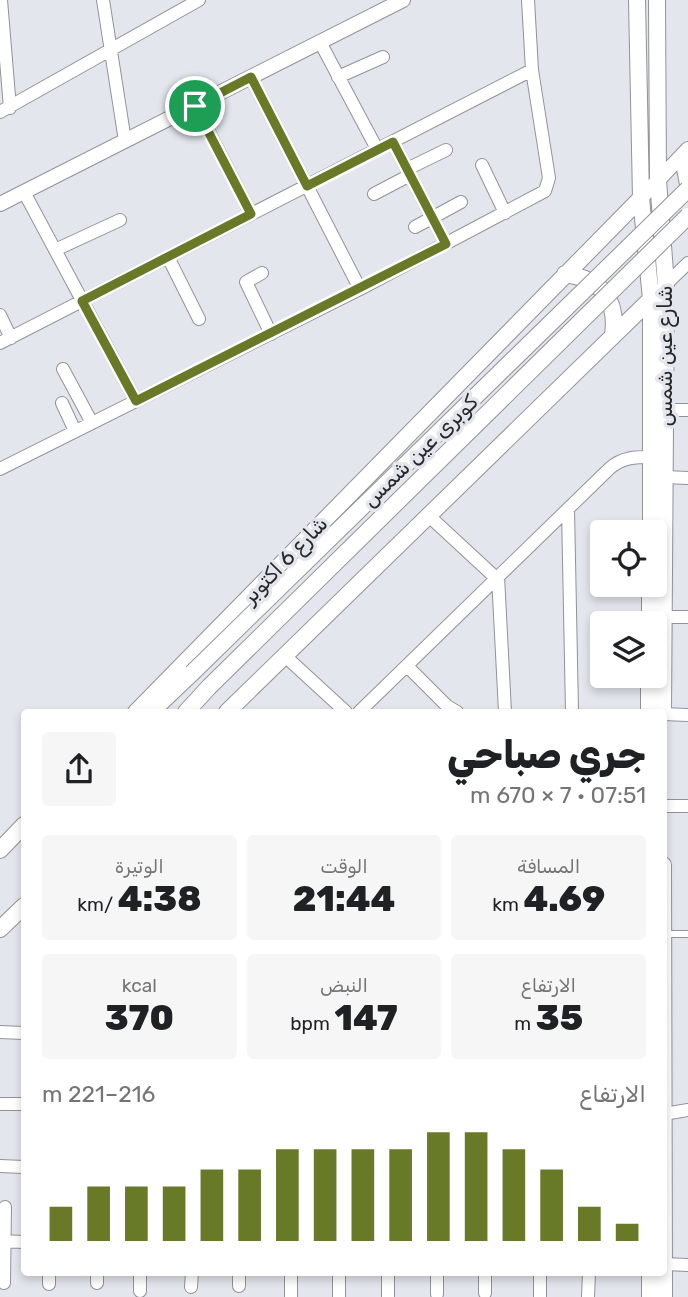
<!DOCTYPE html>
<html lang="ar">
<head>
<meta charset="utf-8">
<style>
	body { margin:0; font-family:Rubik,Vazirmatn,sans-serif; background:#f6f6f6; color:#202124; direction:rtl; height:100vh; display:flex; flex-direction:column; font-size:26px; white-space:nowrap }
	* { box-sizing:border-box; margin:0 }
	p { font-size:23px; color:#757577 }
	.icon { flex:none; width:38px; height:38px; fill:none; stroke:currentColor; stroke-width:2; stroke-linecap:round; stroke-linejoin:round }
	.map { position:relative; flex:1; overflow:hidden; direction:ltr }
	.drawer { position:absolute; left:21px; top:709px; width:646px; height:567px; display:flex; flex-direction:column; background:#fff; border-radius:7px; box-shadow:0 4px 10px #0003; direction:rtl }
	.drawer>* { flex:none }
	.fabs { position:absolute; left:590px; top:520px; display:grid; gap:14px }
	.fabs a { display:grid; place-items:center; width:77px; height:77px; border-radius:7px; background:#fff; box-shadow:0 4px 10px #0003; font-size:35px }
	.pin { position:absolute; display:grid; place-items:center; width:60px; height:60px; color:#fff; margin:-30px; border:4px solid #fff; border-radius:50%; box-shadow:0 2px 7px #0007 }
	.round { display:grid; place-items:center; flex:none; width:74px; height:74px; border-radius:7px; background:#f6f6f6 }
	.overview { display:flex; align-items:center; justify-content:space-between; height:119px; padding:0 21px }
	h1 { font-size:38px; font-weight:800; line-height:52px }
	.metrics { display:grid; grid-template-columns:repeat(3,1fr); gap:10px; height:119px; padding:7px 21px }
	.metrics div { display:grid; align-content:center; border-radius:7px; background:#f6f6f6; text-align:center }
	.metrics b { font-size:35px; font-weight:800 }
	.metrics small { font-size:19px; font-weight:400 }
	.metrics p { font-size:19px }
	.chart { height:196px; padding:14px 21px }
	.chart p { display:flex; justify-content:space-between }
	.chart svg { width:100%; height:126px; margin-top:7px; stroke:#687a28; stroke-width:6 }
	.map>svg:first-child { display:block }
</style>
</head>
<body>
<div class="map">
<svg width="688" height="1297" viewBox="0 0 688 1297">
	<rect width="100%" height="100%" fill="#e3e6ec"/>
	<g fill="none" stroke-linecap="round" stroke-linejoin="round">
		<defs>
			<path id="service" d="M666,934H688"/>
			<path id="minor" d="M1,0L10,108
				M103,0L125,141
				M320,42L377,149
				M251,77L360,289
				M338,77L383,57
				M195,105L251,214
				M0,112L199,0
				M393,142L446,244
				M482,165L505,213
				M407,169L446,150
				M24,192L136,401
				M374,194L410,175
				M415,227L461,202
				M55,250L120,220
				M168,257L199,319
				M262,273L246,282L271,334
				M661,289L688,263
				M0,315L11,338
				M0,343L532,70
				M63,369L92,423
				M62,403L75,431
				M666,410H688
				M0,469L360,289L545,191L549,178L532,70L528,0
				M665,477L688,478
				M568,509L572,712
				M429,516L496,578
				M498,576L505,712
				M657,617H688
				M285,656L346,712
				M407,666L447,706L457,712
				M359,712L610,468C623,457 635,457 652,457
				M663,714L688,715
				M663,806H688
				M0,1032L24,1033
				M0,1104H24
				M664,1114L688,1110
				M0,1166L24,1167
				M0,1241L24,1242
				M664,1264L688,1265
				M140,1272V1291
				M291,1272V1297
				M540,1272V1297
				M4,1283L5,1207
				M97,1283V1272
				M49,1284V1272
				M239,1286V1272
				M191,1287L192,1272
				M485,1293V1272
				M437,1294V1272
				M339,1297V1272
				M388,1297V1272
				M588,1297L589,1272"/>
			<path id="tertiary" d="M688,150L684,168L688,190
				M641,198L688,149
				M0,204L403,0"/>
			<path id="secondary" d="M637,0L641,198L651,299V532
				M657,0L658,180L666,285L663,712
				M565,274C601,279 618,299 613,335
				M650,623V584
				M136,712L641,198
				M151,712L192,673
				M186,712L209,687
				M227,712L651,299
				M649,712V676
				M0,850L24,825
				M663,865L664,1297
				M0,929L24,906
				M650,1297V1272"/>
		</defs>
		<!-- service casing -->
		<use href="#service" stroke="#909399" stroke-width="8"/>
		<!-- minor casing -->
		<use href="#minor" stroke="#909399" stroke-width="14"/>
		<!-- tertiary casing -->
		<use href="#tertiary" stroke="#909399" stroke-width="16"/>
		<!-- secondary casing -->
		<use href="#secondary" stroke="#909399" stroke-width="18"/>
		<!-- service -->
		<use href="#service" stroke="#fff" stroke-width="6"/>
		<!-- minor -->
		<use href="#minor" stroke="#fff" stroke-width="12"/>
		<!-- tertiary -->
		<use href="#tertiary" stroke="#fff" stroke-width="14"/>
		<!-- secondary -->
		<use href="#secondary" stroke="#fff" stroke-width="16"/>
		<defs>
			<path id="secondary-bridge" d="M192,673L688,189
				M209,687L688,216"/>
		</defs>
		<!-- secondary-bridge casing -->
		<use href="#secondary-bridge" stroke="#909399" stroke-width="18" stroke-linecap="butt"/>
		<!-- secondary-bridge -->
		<use href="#secondary-bridge" stroke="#fff" stroke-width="16"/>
	</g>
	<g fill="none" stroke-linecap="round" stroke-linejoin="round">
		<defs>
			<path id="route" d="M251,77L307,186L393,142L446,244L136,401L82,301L251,214L195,106Z"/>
		</defs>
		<!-- route casing -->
		<use href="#route" stroke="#fff" stroke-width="14"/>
		<!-- route -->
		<use href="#route" stroke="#687a28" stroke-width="9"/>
	</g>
	<g text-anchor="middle" stroke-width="7" stroke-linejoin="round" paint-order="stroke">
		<!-- street labels -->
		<g font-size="21" fill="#28292b" stroke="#e3e6ec">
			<text transform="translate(665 356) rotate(-90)" y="7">شارع عين شمس</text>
			<text transform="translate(420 451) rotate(-44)" y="7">كوبرى عين شمس</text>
			<text transform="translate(285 560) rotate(-46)" y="7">شارع 6 اكتوبر</text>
		</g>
	</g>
</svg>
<div class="fabs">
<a><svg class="icon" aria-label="locate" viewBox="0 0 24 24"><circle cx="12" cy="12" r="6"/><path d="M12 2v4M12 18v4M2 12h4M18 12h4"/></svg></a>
<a><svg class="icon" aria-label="layers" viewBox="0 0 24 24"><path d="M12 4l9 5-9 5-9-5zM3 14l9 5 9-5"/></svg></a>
</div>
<div class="pin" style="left:195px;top:106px;background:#1e9e55"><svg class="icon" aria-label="arrive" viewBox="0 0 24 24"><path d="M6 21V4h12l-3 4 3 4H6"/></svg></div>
<section class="drawer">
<div class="overview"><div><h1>جري صباحي</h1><p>07:51 · 7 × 670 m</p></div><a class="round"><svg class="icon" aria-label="share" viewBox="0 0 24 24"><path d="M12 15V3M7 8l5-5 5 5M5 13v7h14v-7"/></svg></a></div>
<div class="metrics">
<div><p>المسافة</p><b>4.69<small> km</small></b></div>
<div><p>الوقت</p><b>21:44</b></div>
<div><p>الوتيرة</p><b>4:38<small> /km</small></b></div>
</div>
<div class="metrics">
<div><p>الارتفاع</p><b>35<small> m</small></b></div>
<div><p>النبض</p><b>147<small> bpm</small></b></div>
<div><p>kcal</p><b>370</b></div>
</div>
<div class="chart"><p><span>الارتفاع</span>216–221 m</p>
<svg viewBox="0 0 160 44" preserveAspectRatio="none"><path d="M5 44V32M15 44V25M25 44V25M35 44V25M45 44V19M55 44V19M65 44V12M75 44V12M85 44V12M95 44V12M105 44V6M115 44V6M125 44V12M135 44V19M145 44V32M155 44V38"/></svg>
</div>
</section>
</div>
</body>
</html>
